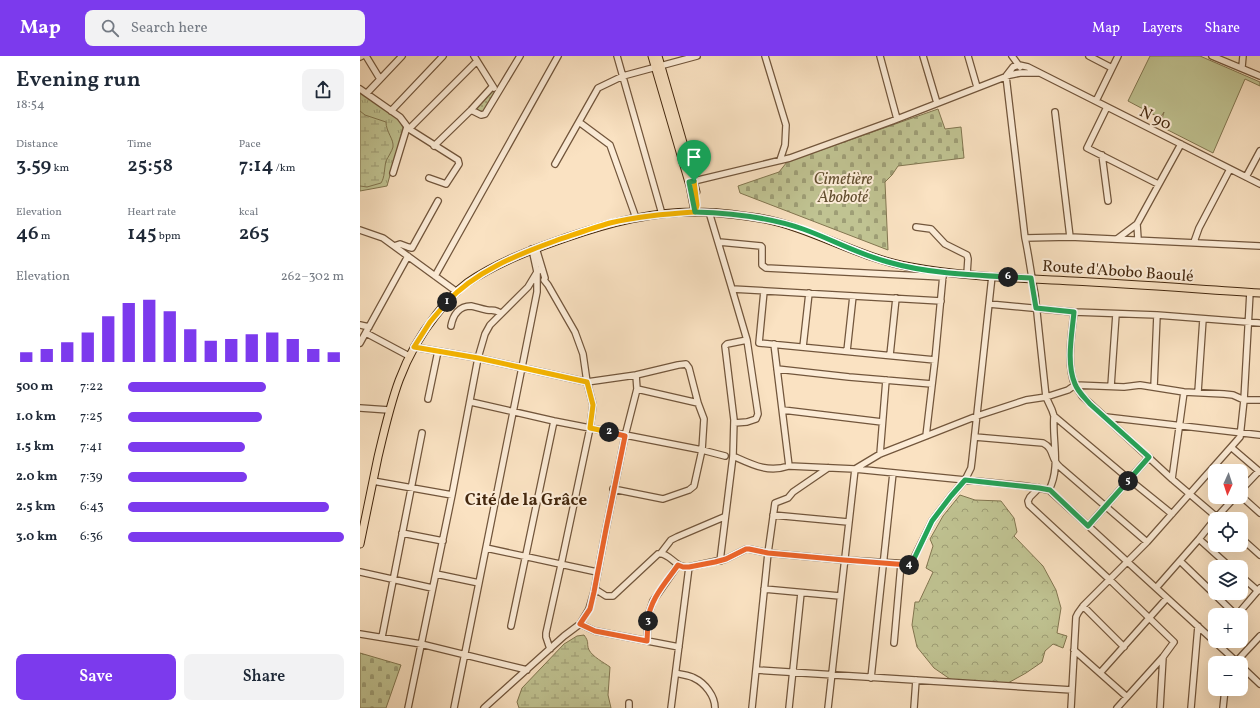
<!DOCTYPE html>
<html lang="en">
<head>
<meta charset="utf-8">
<style>
	body { margin:0; font-family:Vollkorn,serif; background:#f2f2f3; color:#1f2937; height:100vh; display:flex; flex-direction:column; font-size:15px; white-space:nowrap }
	* { box-sizing:border-box; margin:0 }
	p { font-size:13px; color:#747a83 }
	.icon { flex:none; width:22px; height:22px; fill:none; stroke:currentColor; stroke-width:2; stroke-linecap:round; stroke-linejoin:round }
	.map { position:relative; flex:1; overflow:hidden }
	.sheet { display:flex; flex-direction:column; background:#fff; width:360px }
	.sheet>* { flex:none }
	.needle { width:26px; rotate:183deg }
	.tools { position:absolute; left:848px; top:408px; display:grid; gap:8px }
	.tools a { display:grid; place-items:center; width:40px; height:40px; border-radius:8px; background:#fff; box-shadow:0 4px 16px #0002; font-size:20px }
	.pin { position:absolute; display:grid; place-items:center; width:34px; height:34px; color:#fff; margin:-41px -17px; border-radius:50% 50% 50% 0; rotate:-45deg; box-shadow:0 0 4px #0007 }
	.pin .icon { rotate:45deg }
	.km { position:absolute; width:20px; height:20px; margin:-10px; border-radius:50%; background:#222; color:#fff; font-size:11px; line-height:20px; text-align:center }
	.round { display:grid; place-items:center; flex:none; width:42px; height:42px; border-radius:8px; background:#f2f2f3 }
	.summary { display:flex; align-items:center; justify-content:space-between; height:68px; padding:0 16px }
	h1 { font-size:22px; font-weight:600; line-height:30px }
	.metrics { display:grid; grid-template-columns:repeat(3,1fr); gap:6px; height:68px; padding:4px 16px }
	.metrics div { display:grid; align-content:center }
	.metrics b { font-size:20px; font-weight:600 }
	.metrics small { font-size:11px; font-weight:400 }
	.metrics p { font-size:11px }
	.chart { height:112px; padding:8px 16px }
	.chart p { display:flex; justify-content:space-between }
	.chart svg { width:100%; height:72px; margin-top:4px; stroke:#7c3aed; stroke-width:6 }
	.cta { display:flex; gap:8px; margin-top:auto; padding:8px 16px }
	.cta a { flex:1; height:46px; border-radius:8px; background:#7c3aed; color:#fff; font-size:16px; font-weight:600; line-height:46px; text-align:center }
	.cta a+a { background:#f2f2f3; color:#1f2937 }
	ul { padding:0 16px; list-style:none; font-size:13px }
	li { display:grid; grid-template-columns:64px 48px 1fr; align-items:center; height:30px }
	li i { height:10px; border-radius:5px; background:#7c3aed }
	header { display:flex; align-items:center; gap:24px; box-sizing:border-box; height:56px; padding:0 20px; background:#7c3aed; color:#fff }
	header strong { font-size:19px }
	nav { display:flex; gap:22px; margin-inline-start:auto; font-size:14px }
	.search { width:280px; height:36px; background:#f2f2f3; display:flex; align-items:center; gap:10px; box-sizing:border-box; padding:0 14px; border-radius:8px; color:#747a83; font-size:15px }
	main { display:flex; flex:1; min-height:0 }
	.map>svg:first-child { display:block }
</style>
</head>
<body>
<header>
<strong>Map</strong>
<div class="search"><svg class="icon" aria-label="search" viewBox="0 0 24 24"><circle cx="10" cy="10" r="6"/><path d="M15 15l6 6"/></svg>Search here</div>
<nav><a>Map</a><a>Layers</a><a>Share</a></nav>
</header>
<main>
<section class="sheet">
<div class="summary"><div><h1>Evening run</h1><p>18:54</p></div><a class="round"><svg class="icon" aria-label="share" viewBox="0 0 24 24"><path d="M12 15V3M7 8l5-5 5 5M5 13v7h14v-7"/></svg></a></div>
<div class="metrics">
<div><p>Distance</p><b>3.59<small> km</small></b></div>
<div><p>Time</p><b>25:58</b></div>
<div><p>Pace</p><b>7:14<small> /km</small></b></div>
</div>
<div class="metrics">
<div><p>Elevation</p><b>46<small> m</small></b></div>
<div><p>Heart rate</p><b>145<small> bpm</small></b></div>
<div><p>kcal</p><b>265</b></div>
</div>
<div class="chart"><p><span>Elevation</span>262–302 m</p>
<svg viewBox="0 0 160 44" preserveAspectRatio="none"><path d="M5 44V38M15 44V36M25 44V32M35 44V26M45 44V16M55 44V8M65 44V6M75 44V13M85 44V24M95 44V31M105 44V30M115 44V27M125 44V26M135 44V30M145 44V36M155 44V38"/></svg>
</div>
<ul>
<li><b>500 m</b>7:22<i style="width:64%"></i></li>
<li><b>1.0 km</b>7:25<i style="width:62%"></i></li>
<li><b>1.5 km</b>7:41<i style="width:54%"></i></li>
<li><b>2.0 km</b>7:39<i style="width:55%"></i></li>
<li><b>2.5 km</b>6:43<i style="width:93%"></i></li>
<li><b>3.0 km</b>6:36<i style="width:100%"></i></li>
</ul>
<div class="cta"><a>Save</a><a>Share</a></div>
</section>
<div class="map">
<svg width="900" height="652" viewBox="0 0 900 652">
	<defs>
		<pattern id="grass-tufts" width="24" height="20" patternUnits="userSpaceOnUse"><rect width="24" height="20" fill="#c0c392"/><path d="M3 7l-1-3M5 7V3M7 7l1-3M15 17l-1-3M17 17v-4M19 17l1-3" fill="none" stroke="#9e9e76"/></pattern>
		<pattern id="forest-crowns" width="20" height="18" patternUnits="userSpaceOnUse"><rect width="20" height="18" fill="#c0c392"/><path d="M2 6a3 3 0 1 1 6 0M12 15a3 3 0 1 1 6 0" fill="none" stroke="#9e9e76"/></pattern>
		<pattern id="wetland-marsh" width="20" height="14" patternUnits="userSpaceOnUse"><rect width="20" height="14" fill="#c0c392"/><path d="M1 5h8M5 5V1M11 12h8M15 12V8" fill="none" stroke="#9e9e76"/></pattern>
		<pattern id="cemetery-stones" width="16" height="16" patternUnits="userSpaceOnUse"><rect width="16" height="16" fill="#c0c392"/><path d="M2 7V4a2 2 0 0 1 4 0v3zM10 15v-3a2 2 0 0 1 4 0v3z" fill="#9e9e76"/></pattern>
		<pattern id="garden-dots" width="8" height="8" patternUnits="userSpaceOnUse"><rect width="8" height="8" fill="#c0c392"/><path d="M2 2h.1M6 6h.1" fill="none" stroke="#9e9e76" stroke-width="1.8" stroke-linecap="round"/></pattern>
	</defs>
	<rect width="100%" height="100%" fill="#fae2c2"/>
	<filter id="stains"><feTurbulence type="fractalNoise" baseFrequency=".005" numOctaves="4"/><feColorMatrix values="0 0 0 0 .2 0 0 0 0 .09 0 0 0 0 .02 0 0 0 .5 -.17"/></filter>
	<radialGradient id="worn" r=".72"><stop offset=".6" stop-color="#630" stop-opacity="0"/><stop offset="1" stop-color="#630" stop-opacity=".3"/></radialGradient>
	<!-- grass -->
	<path fill="url(#grass-tufts)" stroke="#827650" d="M0,37L39,63L43,72L27,130L0,135Z"/>
	<!-- forest -->
	<path fill="url(#forest-crowns)" stroke="#827650" d="M600,439L615,444L641,445L654,462L657,476L654,480L683,510L696,534L701,552L697,577L707,580L703,592L693,588L685,595L682,606L666,617L648,627L621,631L590,623L574,612L557,591L552,569L555,546H559L573,516L566,512L573,490L570,483L583,460Z"/>
	<!-- wetland -->
	<path fill="url(#wetland-marsh)" stroke="#827650" d="M0,55L5,59L26,66C26,76 34,83 33,91C32,95 28,101 26,105C24,113 25,121 21,127L7,131L0,130Z
		M224,579C230,587 226,587 229,594C233,601 243,606 250,611L248,639L251,652H159L157,646L162,632L204,588L217,580Z"/>
	<!-- cemetery -->
	<path fill="url(#cemetery-stones)" stroke="#827650" d="M578,53L585,73L601,71L604,102L538,110L532,119L525,126L528,194L380,137L378,130L419,116L427,106Z
		M0,597L41,609L26,652H0Z"/>
	<!-- park -->
	<path fill="#c0c392" stroke="#827650" d="M790,0H840L900,26V30L885,23L853,97L800,70L804,56L800,62L768,45Z"/>
	<!-- garden -->
	<path fill="url(#garden-dots)" stroke="#827650" d="M132,33L135,37L124,57L117,55L116,51Z"/>
	<g fill="none" stroke-linecap="round" stroke-linejoin="round">
		<defs>
			<path id="minor" d="M6,0L20,23
				M114,0L134,32
				M257,0L302,158
				M405,0L426,69L425,89L420,104
				M520,0L537,63
				M563,0L577,47
				M608,0L617,31
				M652,0L660,11
				M729,0L752,12
				M852,0L900,20
				M0,1L2,0
				M653,11L646,20L665,182C669,200 671,219 675,238L686,341L692,354L694,360L770,424L812,458
				M653,11L659,9L668,11L900,128
				M882,11L883,0
				M0,33L40,61L49,73L98,104L99,108L86,128L69,122
				M7,37L42,0
				M736,45L758,0
				M747,51L727,92L798,128
				M111,54L121,59L125,58L160,0
				M31,55L83,0
				M695,56L710,181
				M219,66L250,89L276,162
				M49,73L117,5
				M74,90L111,54L132,31
				M742,99L748,145
				M195,108L238,32L263,20L337,0
				M33,117L47,71
				M886,121L900,95
				M330,126L430,102L532,65L650,19L660,17H679
				M349,156L372,233L581,245
				M777,168L778,183
				M556,171L571,173L585,188L607,199L608,203L607,218
				M0,174L23,182L97,236
				M665,182L710,181L900,190
				M757,183L777,168L821,88
				M359,186L401,190L402,191V209L406,212L583,221
				M834,186L839,172L870,113
				M34,190L40,188L48,191L52,192L78,145
				M176,192L185,222L184,224L188,229L215,276L223,298L227,326L233,349L230,372L201,509L186,577V581L190,593
				M75,220L198,0
				M372,233L387,284L398,358L396,363L387,366L374,367
				M404,235L399,287L575,304
				M629,248L714,256L797,259L900,267
				M714,256C712,276 706,309 715,329C717,333 720,336 722,340L812,423L859,463
				M0,269L9,271
				M91,270C93,259 99,250 111,250C116,251 121,253 127,254C133,255 136,253 141,258
				M6,277L49,300
				M0,287L48,200
				M414,288L429,410
				M54,291L118,302L227,326L276,319L277,333L338,347L344,363L342,394L334,430L329,434L303,443L253,433
				M443,291L449,237
				M487,295L493,240
				M530,299L536,242
				M417,313L489,321L572,328
				M276,319L318,309L326,308L329,312L338,347
				M751,330L756,258
				M794,331L797,259
				M838,336L843,263
				M68,343L78,295
				M111,346L194,365L342,394L365,400
				M0,352L29,354
				M423,354L522,366
				M746,361L900,379
				M566,380L575,304L583,219
				M615,381L683,387C695,393 690,403 700,411C729,436 758,461 787,486
				M872,392L900,416
				M520,398L526,324
				M373,400C393,409 408,417 429,410L495,413L665,430L689,434L878,607
				M812,423L824,336
				M13,425L92,439
				M679,432L670,441L668,445L669,449L750,524L814,586L803,601L757,652
				M689,434C701,411 692,385 694,360
				M881,434L899,415
				M881,440L900,457
				M413,459L488,466
				M855,463L875,441
				M728,470L789,401
				M42,477L83,485
				M881,482L900,499
				M839,483L870,511
				M126,492L237,516
				M301,497L311,484L317,481L364,461
				M360,505L373,400L374,364L365,290L367,288L387,284
				M820,505L876,559
				M0,516L72,532
				M76,518L119,527
				M881,520L898,535
				M796,532L839,483L855,463
				M235,533L246,540H253L298,498C306,496 312,505 319,509C322,511 325,511 329,511L366,503L386,493H389L408,497L415,447L428,442L433,436L468,412
				M404,533L480,540
				M723,550L764,591
				M877,559L900,532
				M220,568L235,575L319,591
				M151,570L194,365
				M0,578L61,588L167,614
				M22,581L62,377
				M287,585L288,560L293,545L318,509
				M534,587L541,508
				M714,594L767,641
				M875,607L900,580
				M881,610L900,628
				M396,614L712,634
				M316,617C322,619 329,619 334,622C345,627 355,640 355,652
				M740,617L807,542
				M511,622L533,417
				M48,652L92,439L118,302L125,278L130,269L168,231L177,216L181,213
				M94,652L177,236V216L172,193
				M124,652L204,580L220,568L229,553L234,536L246,473L265,380L277,333
				M269,652V647
				M311,652L329,511
				M392,652L408,497L484,504L551,508L572,465L591,440L605,424L611,412L612,404L632,220
				M429,652L441,537
				M468,652L495,413L520,398L566,380L617,360L666,344L686,341L708,334L715,329L764,331L780,329L824,336L864,338L873,339L884,344H900
				M554,652L556,624
				M711,652L716,561L718,557L723,550L787,486L880,381L884,344L890,236
				M800,652L803,601
				M831,652L838,570
				M863,652L865,633"/>
			<path id="major" d="M292,0L330,130L335,156
				M298,0L330,111L336,136
				M0,488C6,459 12,430 18,401C31,346 40,304 76,259C85,247 95,236 107,227C138,206 173,193 208,181C249,167 293,155 338,156C358,156 379,159 399,162C452,171 498,202 551,211C604,221 658,222 712,225C774,228 837,233 900,237"/>
		</defs>
		<!-- minor casing -->
		<use href="#minor" stroke="#72563c" stroke-width="8"/>
		<!-- major casing -->
		<use href="#major" stroke="#44280f" stroke-width="9"/>
		<!-- minor -->
		<use href="#minor" stroke="#fcecd7" stroke-width="5.5"/>
		<!-- major -->
		<use href="#major" stroke="#fae2c2" stroke-width="7"/>
	</g>
	<g fill="none" stroke-linecap="round" stroke-linejoin="round">
		<defs>
			<path id="split-1" d="M87,246C115,216 156,199 195,185C213,179 232,172 250,167C278,160 307,158 335,156L337,149L334,125"/>
			<path id="split-2" d="M87,246L70,266L54,291L118,302L227,326L233,349L230,372L249,376"/>
			<path id="split-3" d="M249,376L265,380L246,473L234,536L230,553L220,568L235,575L287,585L288,565"/>
			<path id="split-4" d="M288,565C289,544 307,525 318,509L323,511H329L355,506L366,503L386,493H389L408,497L484,504L549,509"/>
			<path id="split-5" d="M549,509L552,507L572,465L591,440L605,424L679,432L690,434L728,470L768,425"/>
			<path id="split-6" d="M648,221L671,222L676,252L714,256C712,278 706,307 715,328C718,336 725,342 730,348L789,401L768,425"/>
			<path id="split-7" d="M334,125L329,126L335,156C371,157 408,161 443,173C471,183 498,198 528,206C566,217 608,219 648,221"/>
		</defs>
		<!-- split-1 casing -->
		<use href="#split-1" stroke="#fff" stroke-width="8"/>
		<!-- split-2 casing -->
		<use href="#split-2" stroke="#fff" stroke-width="8"/>
		<!-- split-3 casing -->
		<use href="#split-3" stroke="#fff" stroke-width="8"/>
		<!-- split-4 casing -->
		<use href="#split-4" stroke="#fff" stroke-width="8"/>
		<!-- split-5 casing -->
		<use href="#split-5" stroke="#fff" stroke-width="8"/>
		<!-- split-6 casing -->
		<use href="#split-6" stroke="#fff" stroke-width="8"/>
		<!-- split-7 casing -->
		<use href="#split-7" stroke="#fff" stroke-width="8"/>
		<!-- split-1 -->
		<use href="#split-1" stroke="#f5b400" stroke-width="5"/>
		<!-- split-2 -->
		<use href="#split-2" stroke="#f5b400" stroke-width="5"/>
		<!-- split-3 -->
		<use href="#split-3" stroke="#f0652b" stroke-width="5"/>
		<!-- split-4 -->
		<use href="#split-4" stroke="#f0652b" stroke-width="5"/>
		<!-- split-5 -->
		<use href="#split-5" stroke="#22a559" stroke-width="5"/>
		<!-- split-6 -->
		<use href="#split-6" stroke="#22a559" stroke-width="5"/>
		<!-- split-7 -->
		<use href="#split-7" stroke="#22a559" stroke-width="5"/>
	</g>
	<g text-anchor="middle" stroke-width="4" stroke-linejoin="round" paint-order="stroke">
		<!-- street labels -->
		<g font-size="16" fill="#44280f" stroke="#fcecd7">
			<text transform="translate(796 61) rotate(27)" y="6">N 90</text>
			<text transform="translate(758 214) rotate(4)" y="6">Route d'Abobo Baoulé</text>
		</g>
		<!-- park labels -->
		<g font-size="16" font-style="italic" fill="#634f30" stroke="#fcecd7">
			<text x="483" y="128">Cimetière<tspan x="483" dy="18">Aboboté</tspan></text>
		</g>
		<!-- neighbourhood labels -->
		<g font-size="17" font-weight="bold" fill="#44280f" stroke="#fcecd7">
			<text x="166" y="449">Cité de la Grâce</text>
		</g>
	</g>
	<rect width="100%" height="100%" filter="url(#stains)"/>
	<rect width="100%" height="100%" fill="url(#worn)"/>
</svg>
<div class="tools">
<a><svg class="needle" viewBox="-14 -14 28 28"><path d="M0-13l5 13h-10z" fill="#e53935"/><path d="M0 13l5-13h-10z" fill="#747a83"/></svg></a>
<a><svg class="icon" aria-label="locate" viewBox="0 0 24 24"><circle cx="12" cy="12" r="6"/><path d="M12 2v4M12 18v4M2 12h4M18 12h4"/></svg></a>
<a><svg class="icon" aria-label="layers" viewBox="0 0 24 24"><path d="M12 4l9 5-9 5-9-5zM3 14l9 5 9-5"/></svg></a>
<a>+</a>
<a>−</a>
</div>
<div class="pin" style="left:334px;top:125px;background:#1e9e55"><svg class="icon" aria-label="arrive" viewBox="0 0 24 24"><path d="M6 21V4h12l-3 4 3 4H6"/></svg></div>
<b class="km" style="left:87px;top:246px">1</b>
<b class="km" style="left:249px;top:376px">2</b>
<b class="km" style="left:288px;top:565px">3</b>
<b class="km" style="left:549px;top:509px">4</b>
<b class="km" style="left:768px;top:425px">5</b>
<b class="km" style="left:648px;top:221px">6</b>
</div>
</main>
</body>
</html>
